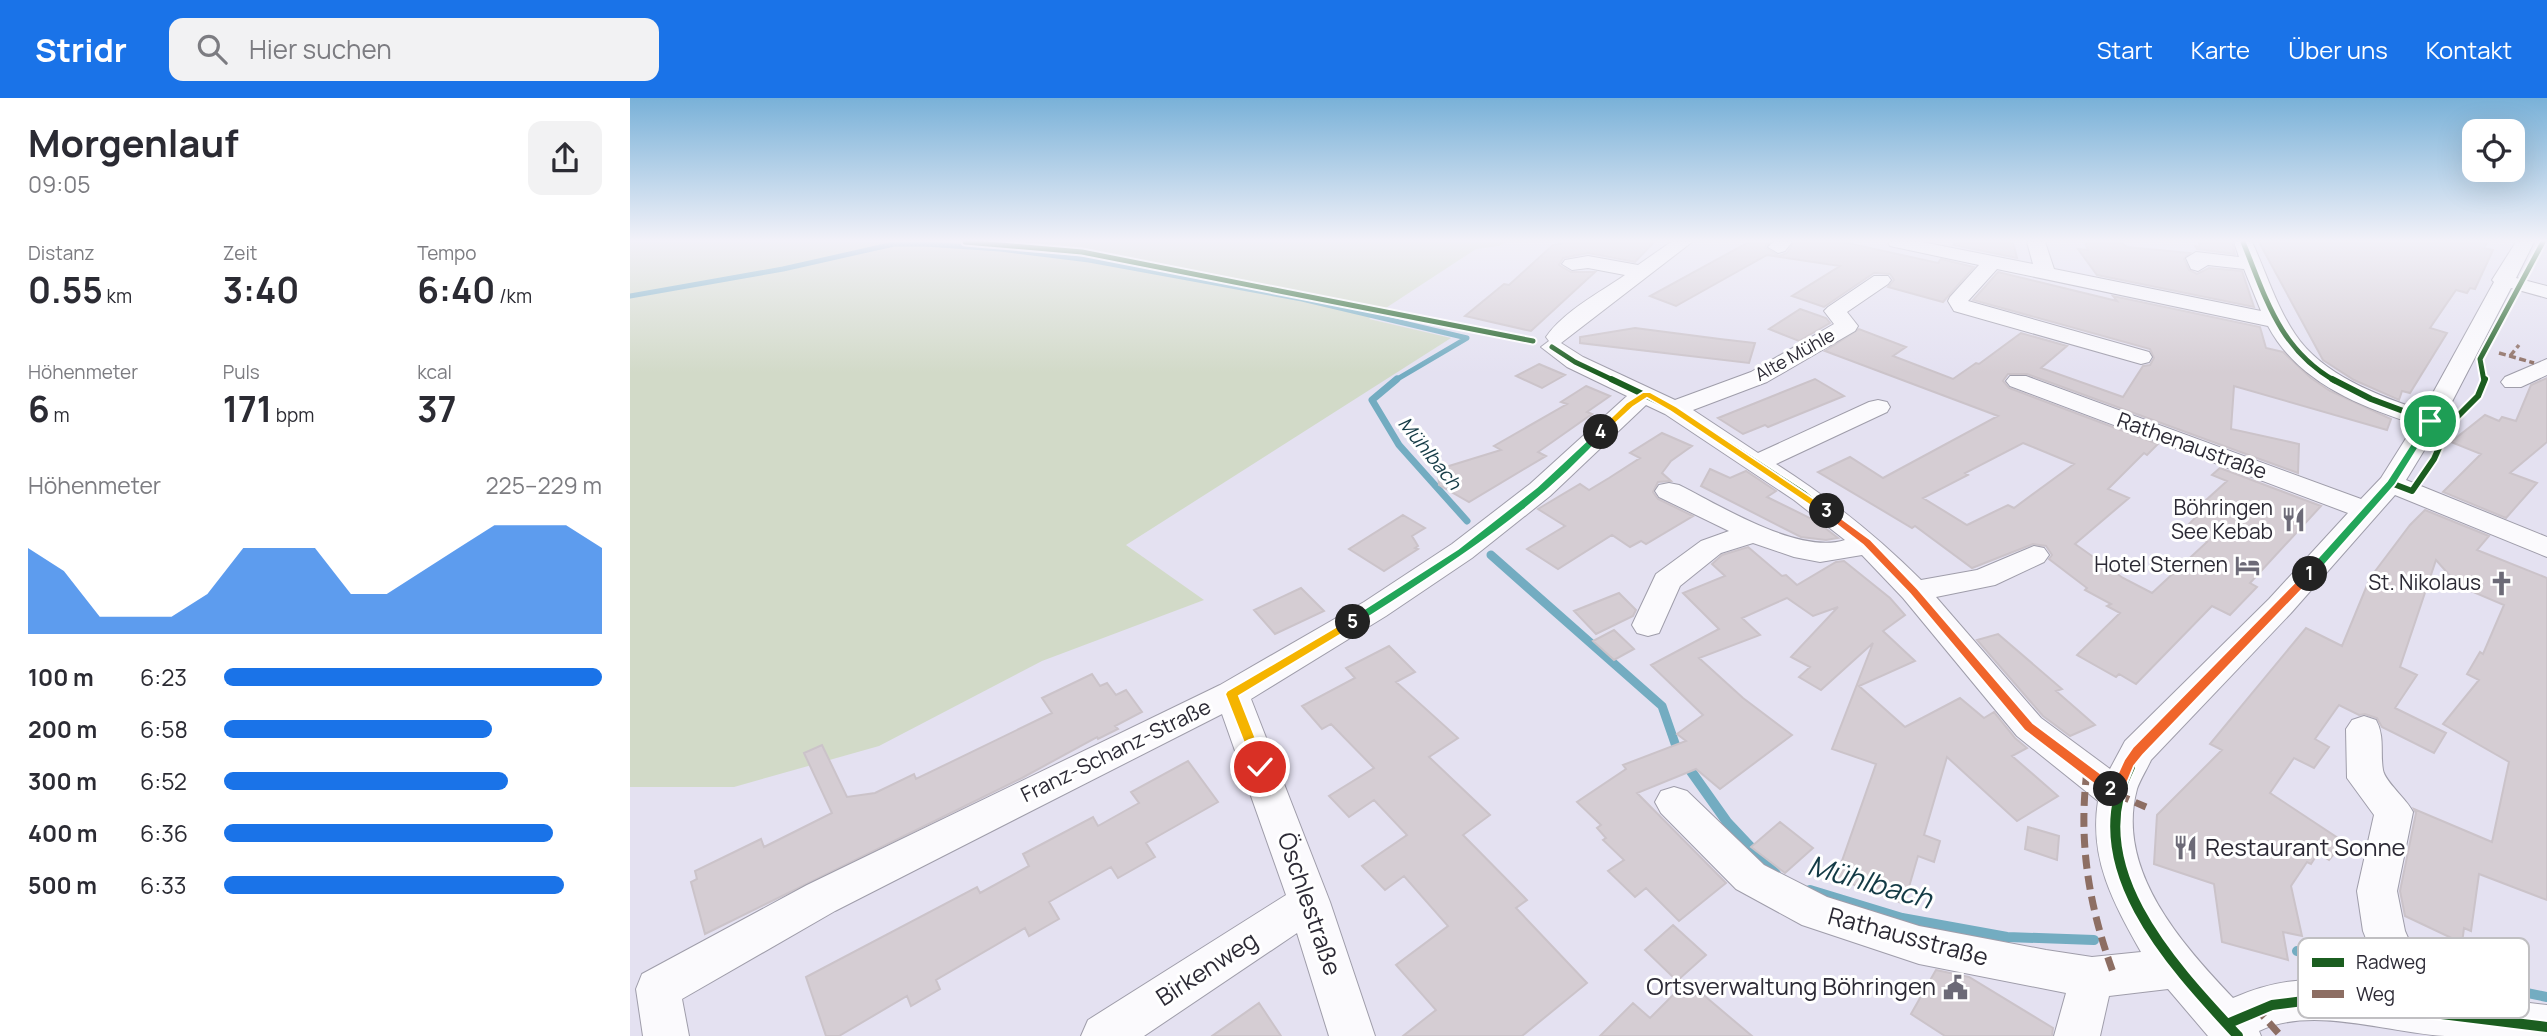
<!DOCTYPE html>
<html lang="de">
<head>
<meta charset="utf-8">
<style>
	body { margin:0; font-family:Manrope,sans-serif; background:#f2f2f3; color:#2b2b33; height:100vh; display:flex; flex-direction:column; font-size:26px; white-space:nowrap }
	* { box-sizing:border-box; margin:0 }
	p { font-size:23px; color:#7c7c81 }
	.icon { flex:none; width:38px; height:38px; fill:none; stroke:currentColor; stroke-width:2; stroke-linecap:round; stroke-linejoin:round }
	.map { position:relative; flex:1; overflow:hidden }
	.sheet { display:flex; flex-direction:column; background:#fff; width:630px }
	.sheet>* { flex:none }
	.controls { position:absolute; left:1832px; top:21px; display:grid; gap:14px }
	.controls a { display:grid; place-items:center; width:63px; height:63px; border-radius:14px; background:#fff; box-shadow:0 7px 28px #0002; font-size:35px }
	.pin { position:absolute; display:grid; place-items:center; width:60px; height:60px; color:#fff; margin:-30px; border:4px solid #fff; border-radius:50%; box-shadow:0 2px 7px #0007 }
	.km { position:absolute; width:35px; height:35px; margin:-18px; border-radius:50%; background:#222; color:#fff; font-size:19px; line-height:35px; text-align:center }
	.round { display:grid; place-items:center; flex:none; width:74px; height:74px; border-radius:14px; background:#f2f2f3 }
	.head { display:flex; align-items:center; justify-content:space-between; height:119px; padding:0 28px }
	h1 { font-size:38px; font-weight:700; line-height:52px }
	.figures { display:grid; grid-template-columns:repeat(3,1fr); gap:10px; height:119px; padding:7px 28px }
	.figures div { display:grid; align-content:center }
	.figures b { font-size:35px; font-weight:700 }
	.figures small { font-size:19px; font-weight:400 }
	.figures p { font-size:19px }
	.chart { height:196px; padding:14px 28px }
	.chart p { display:flex; justify-content:space-between }
	.chart svg { width:100%; height:126px; margin-top:7px; fill:#1a73e8; opacity:.7 }
	ul { padding:0 28px; list-style:none; font-size:23px }
	li { display:grid; grid-template-columns:112px 84px 1fr; align-items:center; height:52px }
	li i { height:18px; border-radius:9px; background:#1a73e8 }
	header { display:flex; align-items:center; gap:42px; box-sizing:border-box; height:98px; padding:0 35px; background:#1a73e8; color:#fff }
	header strong { font-size:33px }
	nav { display:flex; gap:38px; margin-inline-start:auto; font-size:24px }
	.search { width:490px; height:63px; background:#f2f2f3; display:flex; align-items:center; gap:18px; box-sizing:border-box; padding:0 24px; border-radius:14px; color:#7c7c81; font-size:26px }
	main { display:flex; flex:1; min-height:0 }
	.map>svg:first-child { display:block }
</style>
</head>
<body>
<header>
<strong>Stridr</strong>
<div class="search"><svg class="icon" aria-label="search" viewBox="0 0 24 24"><circle cx="10" cy="10" r="6"/><path d="M15 15l6 6"/></svg>Hier suchen</div>
<nav><a>Start</a><a>Karte</a><a>Über uns</a><a>Kontakt</a></nav>
</header>
<main>
<section class="sheet">
<div class="head"><div><h1>Morgenlauf</h1><p>09:05</p></div><a class="round"><svg class="icon" aria-label="share" viewBox="0 0 24 24"><path d="M12 15V3M7 8l5-5 5 5M5 13v7h14v-7"/></svg></a></div>
<div class="figures">
<div><p>Distanz</p><b>0.55<small> km</small></b></div>
<div><p>Zeit</p><b>3:40</b></div>
<div><p>Tempo</p><b>6:40<small> /km</small></b></div>
</div>
<div class="figures">
<div><p>Höhenmeter</p><b>6<small> m</small></b></div>
<div><p>Puls</p><b>171<small> bpm</small></b></div>
<div><p>kcal</p><b>37</b></div>
</div>
<div class="chart"><p><span>Höhenmeter</span>225–229 m</p>
<svg viewBox="0 0 160 44" preserveAspectRatio="none"><path d="M0 44V14L10 22L20 38L30 38L40 38L50 30L60 14L70 14L80 14L90 30L100 30L110 22L120 14L130 6L140 6L150 6L160 14V44z"/></svg>
</div>
<ul>
<li><b>100 m</b>6:23<i style="width:100%"></i></li>
<li><b>200 m</b>6:58<i style="width:71%"></i></li>
<li><b>300 m</b>6:52<i style="width:75%"></i></li>
<li><b>400 m</b>6:36<i style="width:87%"></i></li>
<li><b>500 m</b>6:33<i style="width:90%"></i></li>
</ul>
</section>
<div class="map">
<svg width="1917" height="938" viewBox="0 0 1917 938">
	<rect width="100%" height="100%" fill="#e4e1f1"/>
	<!-- green -->
	<path fill="#d2dac8" d="M0,144H876L869,148L846,151L739,221L821,240L496,447L574,502L412,563L249,648L104,689H0Z"/>
	<g fill="none" stroke-linecap="round" stroke-linejoin="round">
		<!-- stream-far3 -->
		<path stroke="#73acc1" stroke-width="5" d="M0,198L153,171L264,146H295L370,151L459,162L672,201L837,240L764,283"/>
		<!-- stream-far2 -->
		<path stroke="#73acc1" stroke-width="7" d="M767,281L742,302L769,347L837,423"/>
		<!-- stream-far1 -->
		<path stroke="#73acc1" stroke-width="9" d="M861,457L1032,608L1048,654
			M1055,665L1059,671"/>
		<!-- stream -->
		<path stroke="#73acc1" stroke-width="10" d="M1058,669L1097,724L1146,776
			M1180,792L1272,820L1377,839L1464,842
			M1667,853L1754,867
			M1784,872L1917,899"/>
	</g>
	<!-- building -->
	<path fill="#d5cdd3" stroke="#cbc3c9" stroke-width="2" fill-rule="evenodd" d="M932,144H1024L1005,164L958,155L933,160L929,167L941,174H965L901,233L835,218L874,186L879,187L923,147L931,146Z
		M1119,144H1140L1135,149L1149,158L1157,155L1164,144H1213L1308,165L1311,161L1344,169L1313,204L1258,189L1264,182L1260,176L1244,175L1194,209L1162,198L1210,168L1137,157L1046,208L1020,198Z
		M1326,144H1383L1387,160L1323,147Z
		M1455,144H1490L1497,149L1560,155L1554,161L1559,172L1567,176L1579,170L1612,173L1624,209L1467,177L1448,151L1458,152Z
		M1569,144H1602L1605,156L1567,151L1565,148L1570,149Z
		M1629,144H1857L1854,150L1863,152L1845,191L1840,190L1837,195L1826,192L1800,230L1817,235L1780,295L1772,293L1769,302L1724,282L1693,262Z
		M1368,174L1487,203L1483,198L1630,229L1636,250L1653,254L1681,280L1700,293L1761,321L1757,332L1604,288L1601,331L1669,346L1668,375L1397,276H1378L1373,283L1379,290L1528,346L1517,357L1514,355L1478,391L1499,400L1445,446L1493,480L1522,495L1577,444L1554,431L1580,405L1575,403L1597,383L1582,377L1590,370L1691,408L1620,485L1627,489L1600,517L1582,508L1506,586L1489,576L1486,579L1447,557L1490,515L1477,508L1481,506L1455,492L1457,490L1419,461L1422,457L1416,448L1403,446L1342,470L1285,428L1282,430L1188,374L1220,359L1253,380L1368,318L1195,253L1229,231L1276,249L1263,258L1323,281L1346,265L1349,266L1391,235L1437,248L1411,270L1493,299L1513,268L1520,267L1524,260L1520,251L1343,202ZM1393,345L1444,366L1384,410L1378,407L1337,427L1293,400L1338,377L1335,375Z
		M1170,211L1196,220L1200,225L1169,243L1139,231Z
		M1005,230L1090,241L1125,245L1119,265L950,245V239Z
		M909,266L935,277L912,290L886,278Z
		M1917,280V344L1880,375L1907,385L1876,420L1813,394L1851,356L1821,344L1855,317L1869,323L1872,319L1886,323L1901,287Z
		M1185,281L1214,298L1138,329L1135,327L1113,336L1088,320Z
		M956,288L980,298L957,314L962,316L908,354L916,358L839,404L809,387L808,374L819,368L871,352L864,348L937,306L931,304Z
		M1032,335L1062,348L1041,363L1032,375L1041,383L1028,384L1023,394L1028,401L1063,418L1016,446L1011,443L1000,449L982,437L928,471L897,451L935,428L908,411L950,386L959,392L979,380L1010,360L1000,355Z
		M1080,371L1100,380L1116,373L1146,393L1137,399L1186,423L1208,440L1196,442L1171,439L1071,388Z
		M1795,412L1859,438L1847,452L1917,480V802L1849,776L1841,833L1834,830L1832,845L1775,818L1770,793L1786,715L1784,711L1862,744L1879,664L1813,626L1849,582L1837,576L1850,554L1853,556L1874,507L1829,488L1806,462L1770,569L1787,577L1765,610L1816,635L1804,655L1752,629L1747,620L1735,616L1729,617L1709,607L1685,641L1699,649L1684,670L1664,660L1640,695L1714,744L1699,762L1688,755L1681,766L1677,764L1661,788L1672,838L1653,834L1658,862L1592,844L1584,786L1524,766L1527,717L1592,652L1580,646L1676,530L1712,548L1740,480L1780,427Z
		M773,417L795,430L782,438L788,448L785,450L788,451L754,473L719,451Z
		M1118,449L1152,478L1156,477L1167,487L1206,464L1214,463L1260,500L1275,517L1253,533L1285,563L1229,588L1275,629L1330,600L1354,620L1364,614L1385,640L1397,650L1382,658L1428,698L1387,723L1317,659L1294,737L1310,743L1304,764L1288,758L1274,806L1206,780L1246,666L1202,651L1243,545L1191,592L1169,579L1180,569L1161,559L1208,509L1183,518L1157,500L1112,520L1130,537L1069,560L1113,600L1162,637L1090,691L1066,671L1007,695L1096,785L1049,823L1016,790L1005,799L978,773L994,762L973,742L976,740L967,730L971,727L947,704L996,671L993,667L1056,643L1047,636L1073,617L1021,567L1089,531L1053,495L1095,478L1082,466L1092,457Z
		M671,490L694,513L645,536L624,512Z
		M989,495L1006,512L1003,518L966,536L944,513Z
		M984,532L1004,551L984,562L963,543Z
		M1368,536L1432,591L1426,593L1465,627L1440,638L1413,618L1347,542Z
		M759,548L785,574L766,584L828,640L799,659L860,717L833,737L897,802L886,810L957,885L892,938H773L806,912L766,867L818,828L774,778L755,792L732,768L777,737L744,702L719,719L699,698L744,670L701,626L692,631L672,608L725,580L716,570Z
		M462,576L470,588L477,585L486,597L496,592L512,614L485,628L488,631L468,641L467,639L392,680L75,836L61,784L67,781L65,773L131,741L134,749L202,715L174,655L192,647L217,699L245,695L284,676L286,681L422,615L412,600Z
		M558,663L588,704L516,745L525,759L488,780L481,769L419,804L429,821L399,838L395,830L306,882L310,891L281,908L277,898L209,938H196L176,879L347,789L350,795L399,768L393,756L463,719L468,728L509,705L501,694Z
		M1150,724L1183,750L1155,775L1121,749Z
		M1398,729L1429,738L1427,762L1395,751Z
		M1043,827L1076,857L1047,883L1015,852Z
		M1306,872L1339,879L1423,930L1422,938H1315L1281,916Z
		M1057,883L1122,938H970L1003,905L1020,920Z
		M629,905L651,938H582Z"/>
	<g fill="none" stroke-linecap="round" stroke-linejoin="round">
		<defs>
			<path id="minor" d="M1041,144H1062L931,245L953,259L1045,302L1121,274L1204,226L1194,213L1198,209L1244,178H1258L1261,182L1258,186L1217,214L1228,228L1225,233L1137,284L1063,312L1128,355L1239,304L1248,302L1257,304L1260,309L1257,314L1146,366C1199,400 1246,437 1291,482L1347,472L1404,448L1414,450L1419,457L1414,464L1365,487L1306,499L1411,620L1480,671L1495,643L1639,501L1718,415L1380,288L1376,283L1380,278H1396L1731,401L1751,380L1785,326C1728,308 1667,283 1638,228L1367,171L1338,203L1519,254L1522,259L1519,264L1511,266L1324,213L1318,203L1320,199L1349,167L1260,148L1258,144H1292L1403,166L1397,144H1415L1424,171L1631,213L1614,171L1578,167L1568,173L1561,171L1556,160L1566,154L1609,159L1604,144H1622C1636,174 1646,208 1665,236C1692,277 1749,298 1793,313L1864,184L1862,182L1886,144H1904L1886,180L1917,188V200L1881,190L1812,323L1776,382L1917,439V459L1765,397L1661,515L1521,662C1517,671 1510,682 1507,691C1485,772 1552,846 1603,900C1660,875 1695,881 1755,888L1733,833L1727,793L1744,717L1717,680L1716,631L1722,622L1734,618L1746,622C1755,638 1750,655 1753,672C1755,684 1777,701 1783,714L1767,793L1775,833L1801,893L1917,907V938C1883,938 1849,938 1815,938C1758,935 1682,907 1629,933L1631,938H1578L1538,891L1479,898L1470,938H1424L1436,895L1289,866L1172,827L1106,791L1031,715L1025,704L1031,693L1044,689L1057,693L1134,767L1197,799L1289,828L1416,852L1462,859L1511,854C1483,804 1459,761 1468,703L1387,638L1273,500L1232,457L1190,464L1164,459L1123,445L1091,455L1050,488L1029,535L1018,538L1007,535L1002,527L1026,476L1071,443L1099,433L1029,399L1025,393L1029,387L1039,385L1049,387C1091,408 1169,457 1215,442L1164,402L1035,316L1016,307L920,398L842,460L756,518L621,601L700,804L745,938H699L667,835L514,938H451L458,922L656,797L592,616L205,813L52,901L59,938H13L6,891L12,876L177,787L590,587L734,504L822,446L900,386L997,298L937,269L911,249L919,243L916,239C934,213 969,195 995,177L958,170L942,172L932,166L935,162L958,158L1008,167Z
				M1143,144H1162L1155,153L1148,155L1138,149Z
				M1917,261V277L1891,289H1875L1871,284L1875,279Z"/>
		</defs>
		<!-- minor casing -->
		<use href="#minor" stroke="#9f9daa" stroke-width="2"/>
		<!-- minor -->
		<use href="#minor" fill="#fbfafd" fill-rule="evenodd"/>
		<!-- quiet-far1 -->
		<path stroke="#8d6e63" stroke-width="3.5" stroke-dasharray="7 3.5" stroke-linecap="butt" d="M1869,255L1904,265
			M1880,258L1889,247"/>
		<!-- quiet -->
		<path stroke="#8d6e63" stroke-width="7" stroke-dasharray="14 7" stroke-linecap="butt" d="M1457,673C1448,745 1459,809 1484,877
			M1486,696L1516,709
			M1625,909L1651,938"/>
		<defs>
			<path id="cycleway-far3" d="M335,144L452,154L903,243
				M1613,144C1636,200 1649,251 1705,283
				M922,249L945,264L985,283
				M1854,283L1850,261L1913,144"/>
			<path id="cycleway-far2" d="M981,281L1044,311L1174,396L1247,455
				M1761,385L1782,393L1804,361L1819,327L1848,298L1855,281
				M1698,455L1763,380L1800,323L1741,301L1702,281"/>
			<path id="cycleway-far1" d="M1245,454L1284,493L1399,629L1453,671
				M1499,671L1508,653L1699,454"/>
			<path id="cycleway" d="M1451,669L1486,696
				M1500,669C1448,769 1544,869 1608,938
				M1597,926L1642,907L1689,901L1917,929"/>
		</defs>
		<!-- cycleway-far3 casing -->
		<use href="#cycleway-far3" stroke="#fff" stroke-width="9"/>
		<!-- cycleway-far2 casing -->
		<use href="#cycleway-far2" stroke="#fff" stroke-width="10"/>
		<!-- cycleway-far1 casing -->
		<use href="#cycleway-far1" stroke="#fff" stroke-width="12"/>
		<!-- cycleway casing -->
		<use href="#cycleway" stroke="#fff" stroke-width="14"/>
		<!-- cycleway-far3 -->
		<use href="#cycleway-far3" stroke="#1b5e20" stroke-width="5"/>
		<!-- cycleway-far2 -->
		<use href="#cycleway-far2" stroke="#1b5e20" stroke-width="6"/>
		<!-- cycleway-far1 -->
		<use href="#cycleway-far1" stroke="#1b5e20" stroke-width="8"/>
		<!-- cycleway -->
		<use href="#cycleway" stroke="#1b5e20" stroke-width="10"/>
	</g>
	<!-- sky -->
	<linearGradient id="sky" x2="0" y2="1"><stop stop-color="#79b1d8"/><stop offset="0.52" stop-color="#f3f2f9"/><stop offset="1" stop-color="#f3f2f9" stop-opacity="0"/></linearGradient>
	<rect width="1917" height="275" fill="url(#sky)"/>
	<!-- split-1 -->
	<path fill="#22a559" stroke="#fff" stroke-width="2" d="M1797,321L1805,323L1765,387L1684,479H1676V473L1757,383Z"/>
	<!-- split-2 -->
	<path fill="#f0652b" stroke="#fff" stroke-width="2" d="M1680,472L1685,476L1684,479L1513,657L1504,668L1491,700L1486,701L1476,695V687L1483,686L1494,662L1503,649L1676,473Z"/>
	<!-- split-3 -->
	<path fill="#f0652b" stroke="#fff" stroke-width="2" d="M1197,410L1241,442L1288,491L1403,625L1486,687V695H1476L1394,632L1280,496L1233,447L1193,416V411Z"/>
	<!-- split-4 -->
	<path fill="#f5b400" stroke="#fff" stroke-width="2" d="M1013,294H1020L1047,309L1202,413L1193,416L1040,313L1017,300L1003,309L974,336H968V332L996,305Z"/>
	<!-- split-5 -->
	<path fill="#22a559" stroke="#fff" stroke-width="2" d="M968,332L976,334C907,413 815,470 728,526H719V521L828,451L907,389Z"/>
	<!-- split-6 -->
	<path fill="#f5b400" stroke="#fff" stroke-width="2" d="M723,519L729,524L728,526L609,598L637,669L630,675L625,673L595,596L597,593Z"/>
	<!-- icons -->
	<defs>
		<symbol id="restaurant-bare" viewBox="-9 -9 18 18"><path d="M-5-6h1v4h1v-4h1v4h1v-4h1v5L-1.5 .5V6h-2V.5L-5-1ZM5-6V6H3V1.5H1.5Q1.5-4 5-6Z" fill="#6c6a77" stroke="#fff" stroke-width="2.5" paint-order="stroke"/></symbol>
		<symbol id="hotel-bare" viewBox="-9 -9 18 18"><path d="M-6-4.5h1.5V1H6V5H4.5V3h-9V5H-6ZM-4 0a1.8 1.8 0 1 1 3.6 0ZM.5 0V-2.5h3Q6-2.5 6 0Z" fill="#6c6a77" stroke="#fff" stroke-width="2.5" paint-order="stroke"/></symbol>
		<symbol id="church-bare" viewBox="-9 -9 18 18"><path d="M-1.2-6h2.4v3.5h3.3v2.4h-3.3V6h-2.4V-.1h-3.3v-2.4h3.3Z" fill="#6c6a77" stroke="#fff" stroke-width="2.5" paint-order="stroke"/></symbol>
		<symbol id="civic-bare" viewBox="-9 -9 18 18"><path d="M-.6-6.5H3V-4.5H.6V-3L4-1V1h2V6H-6V1h2V-1L-.6-3ZM-1.2 2.5V6h2.4V2.5Z" fill="#6c6a77" stroke="#fff" stroke-width="2.5" paint-order="stroke"/></symbol>
	</defs>
	<g fill-rule="evenodd">
		<use href="#restaurant-bare" x="1646" y="404" width="35" height="35"/>
		<use href="#hotel-bare" x="1600" y="450" width="35" height="35"/>
		<use href="#church-bare" x="1854" y="468" width="35" height="35"/>
		<use href="#restaurant-bare" x="1538" y="732" width="35" height="35"/>
		<use href="#civic-bare" x="1308" y="872" width="35" height="35"/>
	</g>
	<g text-anchor="middle" stroke-width="6" stroke-linejoin="round" paint-order="stroke">
		<!-- far-street labels -->
		<g font-size="18" fill="#2c2a35" stroke="#fff">
			<text transform="translate(1165 257) rotate(-29)" y="6">Alte Mühle</text>
		</g>
		<!-- far-water labels -->
		<g font-size="19" font-style="italic" fill="#133a45" stroke="#fff">
			<text transform="translate(800 355) rotate(51)" y="7">Mühlbach</text>
		</g>
		<!-- street labels -->
		<g font-size="21" fill="#2c2a35" stroke="#fff">
			<text transform="translate(1562 348) rotate(20)" y="7">Rathenaustraße</text>
			<text transform="translate(486 653) rotate(-26)" y="7">Franz-Schanz-Straße</text>
		</g>
		<!-- poi labels -->
		<g font-size="21" fill="#2c2a35" stroke="#fff" text-anchor="end">
			<text x="1643" y="417">Böhringen<tspan x="1643" dy="24">See Kebab</tspan></text>
			<text x="1598" y="474">Hotel Sternen</text>
			<text x="1851" y="492">St. Nikolaus</text>
		</g>
		<!-- near-poi labels -->
		<g font-size="24" fill="#2c2a35" stroke="#fff" text-anchor="start">
			<text x="1575" y="758">Restaurant Sonne</text>
			<text x="1306" y="897" text-anchor="end">Ortsverwaltung Böhringen</text>
		</g>
		<!-- near-street labels -->
		<g font-size="24" fill="#2c2a35" stroke="#fff">
			<text transform="translate(679 806) rotate(71)" y="8">Öschlestraße</text>
			<text transform="translate(1278 839) rotate(15)" y="8">Rathausstraße</text>
			<text transform="translate(577 871) rotate(-33)" y="8">Birkenweg</text>
		</g>
		<!-- near-water labels -->
		<g font-size="28" font-style="italic" fill="#133a45" stroke="#fff">
			<text transform="translate(1240 784) rotate(16)" y="10">Mühlbach</text>
		</g>
	</g>
	<!-- legend -->
	<rect x="1668" y="840" width="231" height="80" rx="10" fill="#fff" stroke="#c0bfc2" stroke-width="2"/>
	<rect x="1682" y="860" width="32" height="9" fill="#1b5e20"/>
	<rect x="1682" y="892" width="32" height="8" fill="#8d6e63"/>
	<g font-size="19" fill="#2c2a35">
		<text x="1726" y="871">Radweg</text>
		<text x="1726" y="903">Weg</text>
	</g>
</svg>
<div class="controls">
<a><svg class="icon" aria-label="locate" viewBox="0 0 24 24"><circle cx="12" cy="12" r="6"/><path d="M12 2v4M12 18v4M2 12h4M18 12h4"/></svg></a>
</div>
<div class="pin" style="left:1800px;top:323px;background:#1e9e55"><svg class="icon" aria-label="arrive" viewBox="0 0 24 24"><path d="M6 21V4h12l-3 4 3 4H6"/></svg></div>
<div class="pin" style="left:630px;top:669px;background:#d93025"><svg class="icon" aria-label="check" viewBox="0 0 24 24"><path d="M5 12l5 5 9-10"/></svg></div>
<b class="km" style="left:1680px;top:476px">1</b>
<b class="km" style="left:1481px;top:691px">2</b>
<b class="km" style="left:1197px;top:413px">3</b>
<b class="km" style="left:971px;top:334px">4</b>
<b class="km" style="left:723px;top:524px">5</b>
</div>
</main>
</body>
</html>
